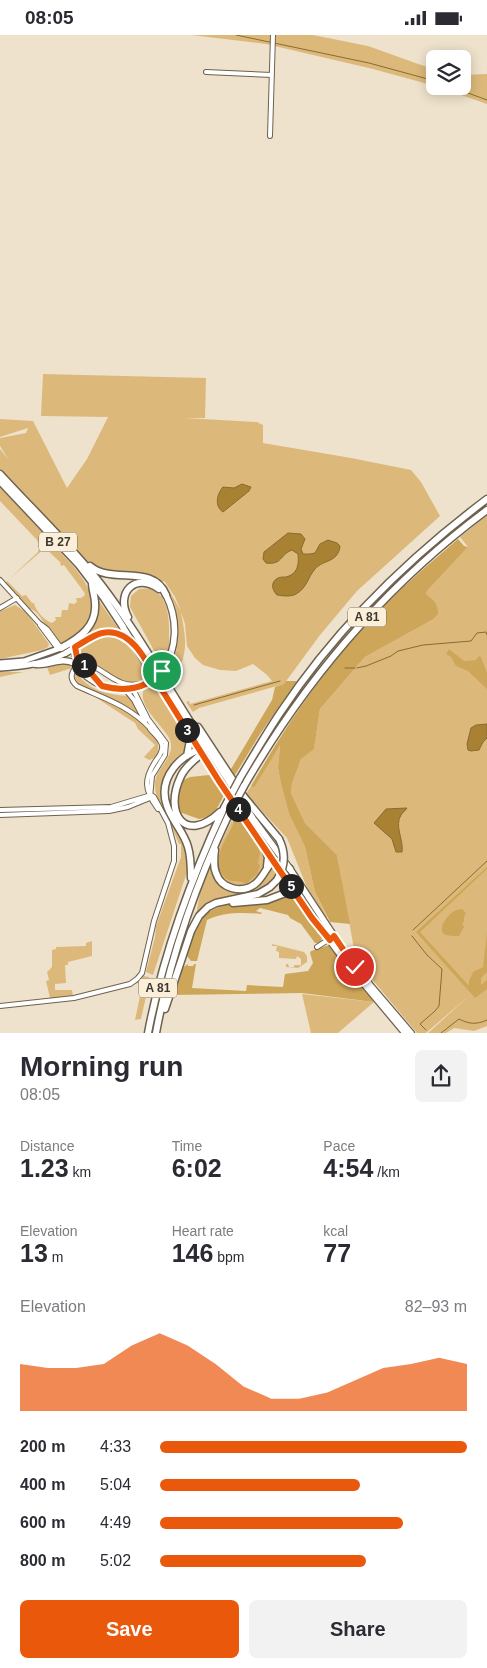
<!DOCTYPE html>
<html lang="en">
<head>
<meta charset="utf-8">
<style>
	body { margin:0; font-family:Arial,sans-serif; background:#f2f2f3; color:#2b2b33; height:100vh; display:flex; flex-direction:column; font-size:19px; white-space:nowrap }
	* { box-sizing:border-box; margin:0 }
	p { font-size:16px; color:#7c7c81 }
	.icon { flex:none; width:28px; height:28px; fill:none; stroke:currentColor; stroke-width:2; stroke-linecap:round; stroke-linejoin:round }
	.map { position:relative; height:998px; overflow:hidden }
	.panel { display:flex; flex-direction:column; background:#fff; flex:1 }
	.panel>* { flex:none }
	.controls { position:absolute; left:426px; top:15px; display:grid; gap:10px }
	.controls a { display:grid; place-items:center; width:45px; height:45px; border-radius:8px; background:#fff; box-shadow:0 2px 12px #0003; font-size:25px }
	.pin { position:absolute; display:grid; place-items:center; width:42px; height:42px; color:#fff; margin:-21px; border:2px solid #fff; border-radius:50%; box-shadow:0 1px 5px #0007 }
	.km { position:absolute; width:25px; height:25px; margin:-12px; border-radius:50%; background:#222; color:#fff; font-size:14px; line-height:25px; text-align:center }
	.round { display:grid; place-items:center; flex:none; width:52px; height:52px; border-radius:8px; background:#f2f2f3 }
	.overview { display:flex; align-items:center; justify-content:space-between; height:85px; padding:0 20px }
	h1 { font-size:28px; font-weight:800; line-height:38px }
	.metrics { display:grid; grid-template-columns:repeat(3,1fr); gap:8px; height:85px; padding:5px 20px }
	.metrics div { display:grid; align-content:center }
	.metrics b { font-size:25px; font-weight:800 }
	.metrics small { font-size:14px; font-weight:400 }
	.metrics p { font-size:14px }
	.chart { height:140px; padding:10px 20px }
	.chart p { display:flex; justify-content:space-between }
	.chart svg { width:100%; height:90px; margin-top:5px; fill:#ea580c; opacity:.7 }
	.primary-button { display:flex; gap:10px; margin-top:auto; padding:10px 20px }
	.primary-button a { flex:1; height:58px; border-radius:8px; background:#ea580c; color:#fff; font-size:20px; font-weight:800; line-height:58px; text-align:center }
	.primary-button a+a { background:#f2f2f3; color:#2b2b33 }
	ul { padding:0 20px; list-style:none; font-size:16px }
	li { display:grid; grid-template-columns:80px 60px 1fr; align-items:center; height:38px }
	li i { height:12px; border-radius:6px; background:#ea580c }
	.status { display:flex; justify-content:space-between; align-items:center; height:35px; padding:0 25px; background:#fff; direction:ltr }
	.status svg { height:14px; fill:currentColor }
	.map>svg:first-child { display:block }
</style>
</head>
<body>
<div class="status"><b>08:05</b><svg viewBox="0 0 49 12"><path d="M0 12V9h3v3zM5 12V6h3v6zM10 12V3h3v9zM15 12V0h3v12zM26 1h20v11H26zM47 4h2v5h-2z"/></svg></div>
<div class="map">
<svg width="487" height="998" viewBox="0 0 487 998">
	<rect width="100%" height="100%" fill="#eee2cc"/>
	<!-- green -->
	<path fill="#dcb97a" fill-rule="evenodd" d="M191,0H313L368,11L435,35V51L373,34L266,9Z
		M487,39V69L435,51H462L463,40Z
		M43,339L206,343L205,383H185L257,387L263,390V408L351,423L411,435L421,447L440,481L357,556L320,600L284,649L199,673L193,677L186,667L189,666L190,669L272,646L267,640L253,629L236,636L220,635L203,630L195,623L187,611L185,589L181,577C184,595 188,609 182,627L174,624C180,605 180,585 173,566C171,560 166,553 164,549L166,550L181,576L175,562L165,547L163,546L160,549L152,545L117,541L88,529L0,439V414L8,424L0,411V403L26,398L28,393L0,402V384L33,386L67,453L87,424L108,382L41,381Z
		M0,452L74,532C89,551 104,575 83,596C79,601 69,605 63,609C50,603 46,588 37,578C33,574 27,573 23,570C16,564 10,556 4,549L38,517L40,510L37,505L0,466ZM45,513L60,527L61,531L64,530L84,557L85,560L81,563H76L77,567L74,569L69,568L68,575H62L61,582H55L56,585L52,588C45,586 35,575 34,568H32L26,560L22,561L7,546Z
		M487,480V991L474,996L454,993L446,998H428L470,960L426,998H417L356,925L337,820L305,788L291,758L292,749L301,724L314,713L320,674L365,622L432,585L426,559L428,555L468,512L460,502Z
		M139,554C166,549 170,579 169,600C169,604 170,607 169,611C168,618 165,624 162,630L130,572L131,561Z
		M97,563L120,596C103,593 93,598 79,607L78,606C95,593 94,583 97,563Z
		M15,570L26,577L49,609L48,612L42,615L0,624V576Z
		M111,600L126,606L145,635L148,643C127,655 112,642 94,630C88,625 84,626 78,620C80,607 100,601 111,600Z
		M65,628L69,629L72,633L50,640L47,632L0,642V637H23Z
		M75,637C91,656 105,659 128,661L143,684L122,669L77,649L74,644Z
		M152,650L159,657L187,707L185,718L162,757C173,780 189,807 188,834L153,940L146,937L155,902L156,891L181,822V809H179C172,789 154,769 155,748C156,732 176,722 170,705C165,692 139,673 143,656Z
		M89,658C101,663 115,667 126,674C141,684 168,705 155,723L149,725L144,722L155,710L138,694L135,688Z
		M280,709L278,733L281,749L289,779L305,812L315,857L327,882L324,883L310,860L287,803L246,759L251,751L254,753Z
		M232,785L233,789L218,820L217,826L222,838L232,846L243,847C255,832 262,827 257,808C289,851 209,872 217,821C219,809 228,796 232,785Z
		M274,829L279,835C260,871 217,855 196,880L200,857L211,830L217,845L245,855Z
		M92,906V921L68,927V930H65L66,948L55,949V955H72L73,961L50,963L46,946L49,945L47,937L52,932V915L56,914V912L86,911V908Z
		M272,909L304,917L307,921V927L298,933L286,932V929H288L289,932H294V930H301V924L297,921L296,924L279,923V917L276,916L277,911H272Z
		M143,941L149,942L150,944L141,984L135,985L143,947L134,949Z
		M302,959L374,967L338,998H311Z"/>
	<!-- forest -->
	<path fill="#cea659" d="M458,504L464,511L468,512L428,555L426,559C434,566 438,568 438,579L432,585L365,622L320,674L314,714L301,724L292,749L291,758L305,788L337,820L350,889L330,887L315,857L305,812L289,779L281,749L278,733L280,710L254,753L251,751C285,692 324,634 371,584C398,555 428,530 458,504Z
		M449,614L464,626L476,625L479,621L481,622L487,638V654L468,636L456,631L451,622L446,619Z
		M286,646H297L260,699L235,740L231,734L272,665L275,652L284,649Z
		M209,740L212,741L224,760L213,781L199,784L182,778L179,780L176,771L181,746L190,742Z
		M236,778L257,808L260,818L258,828L260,831L257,839L246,849C240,845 233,848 227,844C207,829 226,805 233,789V786Z
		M487,832V834L420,897L469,951V946L473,937L483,932L487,898V937L481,943V950L487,945V954L475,963L416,897Z
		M289,859C300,861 311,885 318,895L317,897L322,902L321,908H315L301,889L290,883L288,880L260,873L256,876L262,878L261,879C244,877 222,877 207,885L197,926H191L187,921C188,899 201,876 223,871C233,868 244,870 255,869C266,867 278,863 289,859Z
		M462,874L466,878L464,882V887L462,888L464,892L459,901C455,901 450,901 446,900C435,895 448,880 454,876C455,876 460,874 462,874Z
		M329,910L374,967L302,958L171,960L182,933L188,929V931H193L194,929H196L192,953L246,956L247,950L283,952L285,939L308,936L313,928L310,918L311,916Z"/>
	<!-- water -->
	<path fill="#a88132" stroke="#886b31" d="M242,449L251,452L249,456L223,477C214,471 217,459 223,452L234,453Z
		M288,498L301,499L305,504L301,514L303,519H310L315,518L320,509L328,505L337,508L340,511C338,528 324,524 315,534C308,542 307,553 296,559C291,562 283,561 277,560C272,555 270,547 278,543C280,542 283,542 286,542C298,539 299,529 298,519L292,515C279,520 283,530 266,528L263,524L264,517Z
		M487,689V703L483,707L479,715L471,716L468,715L467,709L471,693L476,690Z
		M407,773C405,776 403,777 401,780C394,791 404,805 402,817H396L392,804L374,788L386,774Z"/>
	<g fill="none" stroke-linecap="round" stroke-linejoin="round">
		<!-- stream -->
		<path stroke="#886b31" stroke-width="1" d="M236,0L369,28L435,46
			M449,51L487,65
			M345,633H355
			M357,633L366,631L391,621L398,616L423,610L471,606L477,598L486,597L487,600
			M194,670L280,646
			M413,895L487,826
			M412,901L427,920L442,934L439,971L435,976L420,989L426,995
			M441,998L459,984C469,989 476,990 487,985"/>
		<defs>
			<path id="street" d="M206,37L272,40
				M270,101L273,0
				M0,545L39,588L47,594L61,613
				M0,573L17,563
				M40,590L58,614
				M141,649C118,654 107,636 88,629L76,632C70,639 70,645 77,651C105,664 128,670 151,694
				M125,654L134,665L145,686
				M150,694C154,699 160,703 162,710C163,715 160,720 157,724C143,744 144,755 158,774
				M0,775L111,772L151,760L154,762L168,788L174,811V826L154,886L142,938L137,944L130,949L74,963L0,971
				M0,780L109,776L128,772L150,763L152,741L165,720L166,708L148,684L133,654
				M317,912L334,901"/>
			<path id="secondary" d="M0,628L24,626L58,614
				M0,633C22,632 46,628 66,618"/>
			<path id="primary" d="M123,592L202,720L266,813
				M75,613V620L79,624
				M66,618C87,605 104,589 129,604
				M34,629C48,632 60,621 74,628
				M87,633L101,649
				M81,636C96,652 122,660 144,650
				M162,636C178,614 178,584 166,560
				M207,713L254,785L290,834L334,901L370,950L411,998
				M272,823L313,883L348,930L405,998"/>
			<path id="highway" d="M0,439C33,475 69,509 100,548C140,600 171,659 207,713
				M0,446L79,530L104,563L123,592
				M90,531C112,550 153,528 166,560
				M128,582C115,557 136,537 159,554
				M61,613C80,603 97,591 95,568C95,561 92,555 92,548
				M198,692L244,762L279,804
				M207,713C199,723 187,728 181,741C163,778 185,810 220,777
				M187,721L191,700
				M240,743C253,721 266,699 280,678C335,595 407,524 487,464
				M244,751C307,642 386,550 487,475
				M264,811L268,822L267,831
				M215,815C214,823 213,831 216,838C221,854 242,859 255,849C263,843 266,832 274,825L282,827L290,834
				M191,843C191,833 191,822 188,812C184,797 172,786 167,771C157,743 181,717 207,713
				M233,868L267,865L288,857H295
				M165,974L191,896L199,881L208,872L216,868L258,859L270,852L277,845
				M148,998C163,919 190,846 224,773
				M156,998C170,922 196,849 229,779"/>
		</defs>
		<!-- street casing -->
		<use href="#street" stroke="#6d624f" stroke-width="6"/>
		<!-- secondary casing -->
		<use href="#secondary" stroke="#6d624f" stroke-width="8"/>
		<!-- primary casing -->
		<use href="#primary" stroke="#6d624f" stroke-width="8"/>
		<!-- highway casing -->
		<use href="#highway" stroke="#6d624f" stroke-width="9"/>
		<!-- street -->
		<use href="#street" stroke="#fff" stroke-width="4"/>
		<!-- secondary -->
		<use href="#secondary" stroke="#fff" stroke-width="5"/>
		<!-- primary -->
		<use href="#primary" stroke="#fff" stroke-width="5.5"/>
		<!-- highway -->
		<use href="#highway" stroke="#fff" stroke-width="6"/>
		<defs>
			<path id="primary-bridge" d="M79,624L87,633
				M74,628L81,636
				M144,650L155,643L162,636"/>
			<path id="highway-bridge" d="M224,773L240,743
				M229,779L244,751
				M277,845C285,832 286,818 279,804"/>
		</defs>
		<!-- primary-bridge casing -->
		<use href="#primary-bridge" stroke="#6d624f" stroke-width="8" stroke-linecap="butt"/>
		<!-- highway-bridge casing -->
		<use href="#highway-bridge" stroke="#6d624f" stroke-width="9" stroke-linecap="butt"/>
		<!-- primary-bridge -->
		<use href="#primary-bridge" stroke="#fff" stroke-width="5.5"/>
		<!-- highway-bridge -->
		<use href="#highway-bridge" stroke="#fff" stroke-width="6"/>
	</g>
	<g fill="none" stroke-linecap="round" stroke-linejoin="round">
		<defs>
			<path id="route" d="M162,636C146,655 125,657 102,651L77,622L75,612C84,607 93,600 102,598C133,591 150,633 162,655L219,746L312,883L330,905L334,901L355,932"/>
		</defs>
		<!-- route casing -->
		<use href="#route" stroke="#fff" stroke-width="10"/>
		<!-- route -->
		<use href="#route" stroke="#ea580c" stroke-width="6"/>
	</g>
	<g text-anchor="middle" stroke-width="4" stroke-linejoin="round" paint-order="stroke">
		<!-- shield labels -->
		<g fill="#fcefd9" stroke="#766f63" stroke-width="1">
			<rect x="39" y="497.5" width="38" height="19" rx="4"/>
			<rect x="348" y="572.5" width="38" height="19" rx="4"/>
			<rect x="139" y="943.5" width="38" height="19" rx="4"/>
		</g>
		<g font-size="12" font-weight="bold" fill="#3d3830">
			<text x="58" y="511">B 27</text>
			<text x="367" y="586">A 81</text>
			<text x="158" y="957">A 81</text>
		</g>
	</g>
</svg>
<div class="controls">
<a><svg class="icon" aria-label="layers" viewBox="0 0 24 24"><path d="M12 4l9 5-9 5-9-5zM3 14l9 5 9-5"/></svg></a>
</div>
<div class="pin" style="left:162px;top:636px;background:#1e9e55"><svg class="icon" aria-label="arrive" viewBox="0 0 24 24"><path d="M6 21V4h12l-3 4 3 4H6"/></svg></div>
<div class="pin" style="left:355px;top:932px;background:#d93025"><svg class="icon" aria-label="check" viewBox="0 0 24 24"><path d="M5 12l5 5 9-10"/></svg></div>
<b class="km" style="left:84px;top:630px">1</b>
<b class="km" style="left:187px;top:695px">3</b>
<b class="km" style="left:238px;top:774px">4</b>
<b class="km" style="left:291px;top:851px">5</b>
</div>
<section class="panel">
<div class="overview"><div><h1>Morning run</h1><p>08:05</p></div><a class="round"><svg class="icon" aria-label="share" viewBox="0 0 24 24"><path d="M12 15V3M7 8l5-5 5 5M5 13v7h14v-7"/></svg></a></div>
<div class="metrics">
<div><p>Distance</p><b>1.23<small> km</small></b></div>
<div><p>Time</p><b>6:02</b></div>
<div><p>Pace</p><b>4:54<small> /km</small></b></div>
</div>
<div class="metrics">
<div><p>Elevation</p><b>13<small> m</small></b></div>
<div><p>Heart rate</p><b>146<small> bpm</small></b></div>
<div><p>kcal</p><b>77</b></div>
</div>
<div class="chart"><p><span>Elevation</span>82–93 m</p>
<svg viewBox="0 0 160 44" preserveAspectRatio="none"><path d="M0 44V21L10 23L20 23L30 21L40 12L50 6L60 12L70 21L80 32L90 38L100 38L110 35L120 29L130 23L140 21L150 18L160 21V44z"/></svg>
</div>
<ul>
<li><b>200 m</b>4:33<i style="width:100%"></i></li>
<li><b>400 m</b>5:04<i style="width:65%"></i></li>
<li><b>600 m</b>4:49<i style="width:79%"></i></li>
<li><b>800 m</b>5:02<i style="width:67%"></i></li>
</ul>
<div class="primary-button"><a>Save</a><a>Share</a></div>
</section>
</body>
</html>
